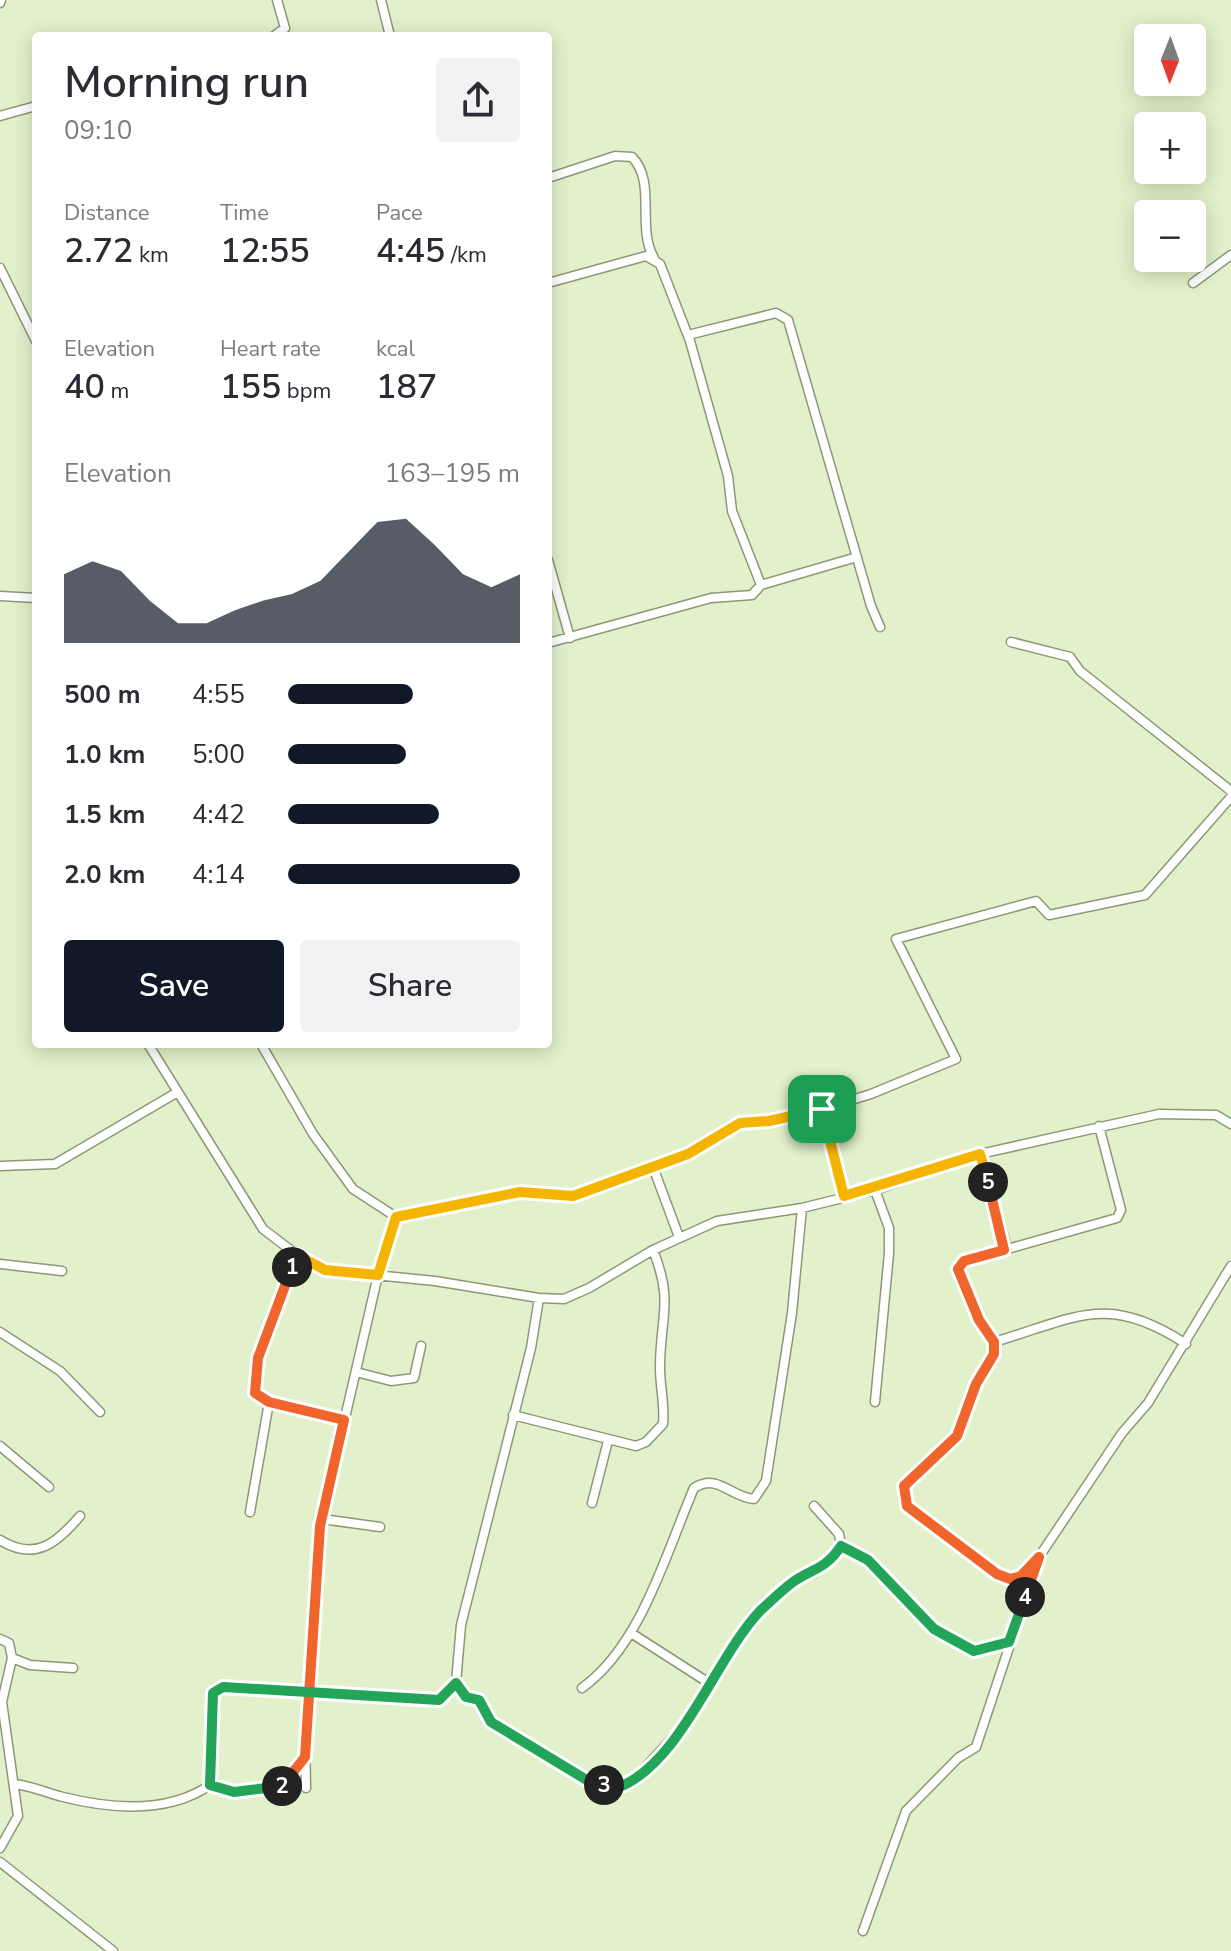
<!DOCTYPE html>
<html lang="en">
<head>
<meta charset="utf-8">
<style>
	body { margin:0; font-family:"Nunito Sans",sans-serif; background:#f2f2f3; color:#2b2b33; height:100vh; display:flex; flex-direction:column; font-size:30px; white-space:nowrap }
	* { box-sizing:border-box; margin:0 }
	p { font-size:26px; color:#7c7c81 }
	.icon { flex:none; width:44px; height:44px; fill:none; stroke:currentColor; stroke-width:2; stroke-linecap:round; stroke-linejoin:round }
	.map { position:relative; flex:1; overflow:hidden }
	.details { position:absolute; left:32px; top:32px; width:520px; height:1016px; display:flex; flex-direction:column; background:#fff; border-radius:8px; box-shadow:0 4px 20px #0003 }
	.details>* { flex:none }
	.needle { width:52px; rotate:181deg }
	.tools { position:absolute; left:1134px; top:24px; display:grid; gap:16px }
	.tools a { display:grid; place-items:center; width:72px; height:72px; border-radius:8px; background:#fff; box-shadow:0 4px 20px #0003; font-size:40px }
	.pin { position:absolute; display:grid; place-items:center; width:68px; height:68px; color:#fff; margin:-34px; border-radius:16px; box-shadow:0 4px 12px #0006 }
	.km { position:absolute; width:40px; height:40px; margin:-20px; border-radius:50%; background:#222; color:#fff; font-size:22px; line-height:40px; text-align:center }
	.round { display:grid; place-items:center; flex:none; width:84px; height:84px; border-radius:8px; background:#f2f2f3 }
	.head { display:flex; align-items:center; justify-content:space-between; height:136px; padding:0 32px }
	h1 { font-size:44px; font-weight:600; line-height:60px }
	.stats { display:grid; grid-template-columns:repeat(3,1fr); gap:12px; height:136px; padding:8px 32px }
	.stats div { display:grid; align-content:center }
	.stats b { font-size:34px; font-weight:600 }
	.stats small { font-size:22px; font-weight:400 }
	.stats p { font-size:22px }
	.chart { height:224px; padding:16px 32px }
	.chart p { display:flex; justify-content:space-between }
	.chart svg { width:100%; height:144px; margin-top:8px; fill:#111827; opacity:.7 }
	.cta { display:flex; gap:16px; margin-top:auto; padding:16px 32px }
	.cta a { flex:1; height:92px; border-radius:8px; background:#111827; color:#fff; font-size:32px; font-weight:600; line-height:92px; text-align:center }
	.cta a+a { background:#f2f2f3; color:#2b2b33 }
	ul { padding:0 32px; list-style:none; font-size:26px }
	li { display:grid; grid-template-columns:128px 96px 1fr; align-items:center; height:60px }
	li i { height:20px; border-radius:10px; background:#111827 }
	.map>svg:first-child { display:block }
</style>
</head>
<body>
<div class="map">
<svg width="1231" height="1951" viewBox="0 0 1231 1951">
	<rect width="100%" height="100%" fill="#e2f1cb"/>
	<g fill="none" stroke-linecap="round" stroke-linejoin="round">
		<defs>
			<path id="minor" d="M381,0L390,36
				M0,3L1,0
				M274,36L285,28L277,0
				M0,116L36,106
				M548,178L615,156L632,157C657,182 636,228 654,258
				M0,268L36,341
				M548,283L646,256L660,264L690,341L728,476L732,511L761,585
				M1193,283L1231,255
				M688,335L776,313L788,320L871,606L880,627
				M548,560L570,638
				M0,596L36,598
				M1011,642L1070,657L1080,671L1231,791
				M548,643L711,598L752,595L761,585L857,557
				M148,1044L263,1229L297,1255L325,1270L435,1281L539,1298L564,1299L589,1288L653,1250L717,1221L802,1208L875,1190L980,1154L1159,1114L1216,1115L1231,1124
				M261,1044L313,1134L353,1189L396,1217L520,1192L573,1196L688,1154L740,1123L769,1121L822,1109L871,1094L956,1059L896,939L1036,901L1049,915L1145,895L1231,797
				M822,1109L844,1196
				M980,1154L1005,1241L1004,1250L964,1261L958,1269L979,1320L994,1342V1354L976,1384L957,1436L904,1486L907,1506L997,1574L1010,1579L1021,1576L1035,1561
				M0,1166L55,1164L176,1093
				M653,1167L679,1237
				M875,1190L889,1228V1253L875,1402
				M1004,1250L1117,1218L1121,1210L1099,1126
				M297,1255L258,1358L255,1393L269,1402L344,1420
				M0,1264L62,1271
				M0,1332L60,1371L100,1412
				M994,1342C1076,1318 1107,1292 1186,1344
				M356,1372L391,1381L414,1378L421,1346
				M513,1415L636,1446L646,1442L663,1424C665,1405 660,1387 660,1368C660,1316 674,1302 653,1250
				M0,1446L49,1487
				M592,1503L608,1441
				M250,1512L269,1402
				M322,1519L380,1527
				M0,1540C35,1562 57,1543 80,1516
				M841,1546L868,1560L934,1629L974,1651L1009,1642
				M631,1633L709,1683
				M0,1639L9,1643L12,1658L30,1665L73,1668
				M456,1683L466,1697L479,1700L491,1722L590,1782L617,1788L631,1783L688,1721L709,1683L761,1610L795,1580L815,1573L841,1546L839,1534L814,1506
				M582,1688C641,1646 666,1553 694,1488C718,1473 730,1497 754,1499L766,1481L792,1313L802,1208
				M305,1757L280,1787L234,1792L210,1785L213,1693L223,1687L427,1700H439L456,1683L461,1625L531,1348L539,1298
				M15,1784C32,1786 47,1793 63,1797C111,1809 168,1814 210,1785
				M306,1788L305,1734L320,1526L378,1275L396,1217
				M0,1848L18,1816L2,1702L12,1658
				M0,1862L113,1951
				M863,1931L906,1811L958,1758L976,1747L1039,1557L1122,1433L1148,1403L1231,1266"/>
		</defs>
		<!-- minor casing -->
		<use href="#minor" stroke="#8b9976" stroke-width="11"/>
		<!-- minor -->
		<use href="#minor" stroke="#fff" stroke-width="8"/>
	</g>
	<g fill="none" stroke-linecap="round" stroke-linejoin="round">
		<defs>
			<path id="split-1" d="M292,1267L297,1255L325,1270L378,1275L396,1217L520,1192L573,1196L688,1154L740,1123L769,1121L822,1109"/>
			<path id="split-2" d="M282,1786L305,1757L320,1526L344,1420L269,1402L255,1393L258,1358L292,1267"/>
			<path id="split-3" d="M282,1786L234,1792L210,1785L213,1693L223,1687L439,1700L456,1683L466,1697L479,1700L491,1722L590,1782L604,1785"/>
			<path id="split-4" d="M604,1785L617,1788C681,1764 714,1659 761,1610C771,1601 782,1590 793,1582C813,1568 825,1570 841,1546L868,1560L934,1629L974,1651L1009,1642L1025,1597"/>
			<path id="split-5" d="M988,1182L1004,1250L964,1261L958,1269L979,1320L994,1342V1354L976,1384L957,1436L904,1486L907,1506L997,1574L1010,1579L1021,1576L1039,1557L1025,1597"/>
			<path id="split-6" d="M822,1109L844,1196L980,1154L988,1182"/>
		</defs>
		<!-- split-1 casing -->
		<use href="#split-1" stroke="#fff" stroke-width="16"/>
		<!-- split-2 casing -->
		<use href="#split-2" stroke="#fff" stroke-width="16"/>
		<!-- split-3 casing -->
		<use href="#split-3" stroke="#fff" stroke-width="16"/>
		<!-- split-4 casing -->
		<use href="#split-4" stroke="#fff" stroke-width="16"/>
		<!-- split-5 casing -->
		<use href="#split-5" stroke="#fff" stroke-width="16"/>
		<!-- split-6 casing -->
		<use href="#split-6" stroke="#fff" stroke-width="16"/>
		<!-- split-1 -->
		<use href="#split-1" stroke="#f5b400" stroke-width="10"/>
		<!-- split-2 -->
		<use href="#split-2" stroke="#f0652b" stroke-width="10"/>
		<!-- split-3 -->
		<use href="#split-3" stroke="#22a559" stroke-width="10"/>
		<!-- split-4 -->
		<use href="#split-4" stroke="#22a559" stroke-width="10"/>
		<!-- split-5 -->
		<use href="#split-5" stroke="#f0652b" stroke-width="10"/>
		<!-- split-6 -->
		<use href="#split-6" stroke="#f5b400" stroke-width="10"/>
	</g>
</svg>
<div class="tools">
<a><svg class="needle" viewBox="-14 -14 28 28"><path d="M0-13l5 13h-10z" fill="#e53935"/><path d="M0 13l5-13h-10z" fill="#7c7c81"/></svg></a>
<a>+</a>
<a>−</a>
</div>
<div class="pin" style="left:822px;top:1109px;background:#1e9e55"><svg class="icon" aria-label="arrive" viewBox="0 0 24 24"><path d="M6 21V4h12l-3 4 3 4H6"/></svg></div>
<b class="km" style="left:292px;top:1267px">1</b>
<b class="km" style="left:282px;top:1786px">2</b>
<b class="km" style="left:604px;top:1785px">3</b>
<b class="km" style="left:1025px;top:1597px">4</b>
<b class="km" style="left:988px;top:1182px">5</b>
<section class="details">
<div class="head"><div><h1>Morning run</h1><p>09:10</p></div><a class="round"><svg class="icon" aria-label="share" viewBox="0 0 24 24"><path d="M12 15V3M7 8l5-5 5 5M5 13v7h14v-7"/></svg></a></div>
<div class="stats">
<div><p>Distance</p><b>2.72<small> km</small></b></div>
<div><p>Time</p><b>12:55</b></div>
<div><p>Pace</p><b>4:45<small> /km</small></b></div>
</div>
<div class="stats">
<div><p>Elevation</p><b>40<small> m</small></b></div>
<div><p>Heart rate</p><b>155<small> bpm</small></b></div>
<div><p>kcal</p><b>187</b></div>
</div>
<div class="chart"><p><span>Elevation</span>163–195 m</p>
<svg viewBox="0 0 160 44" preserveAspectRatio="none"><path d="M0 44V23L10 19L20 22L30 31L40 38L50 38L60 34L70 31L80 29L90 25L100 16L110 7L120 6L130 14L140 23L150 27L160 23V44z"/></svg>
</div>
<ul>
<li><b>500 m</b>4:55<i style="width:54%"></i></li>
<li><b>1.0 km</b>5:00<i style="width:51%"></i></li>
<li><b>1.5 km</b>4:42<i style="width:65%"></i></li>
<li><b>2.0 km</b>4:14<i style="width:100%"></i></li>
</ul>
<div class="cta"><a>Save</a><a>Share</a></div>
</section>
</div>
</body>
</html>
